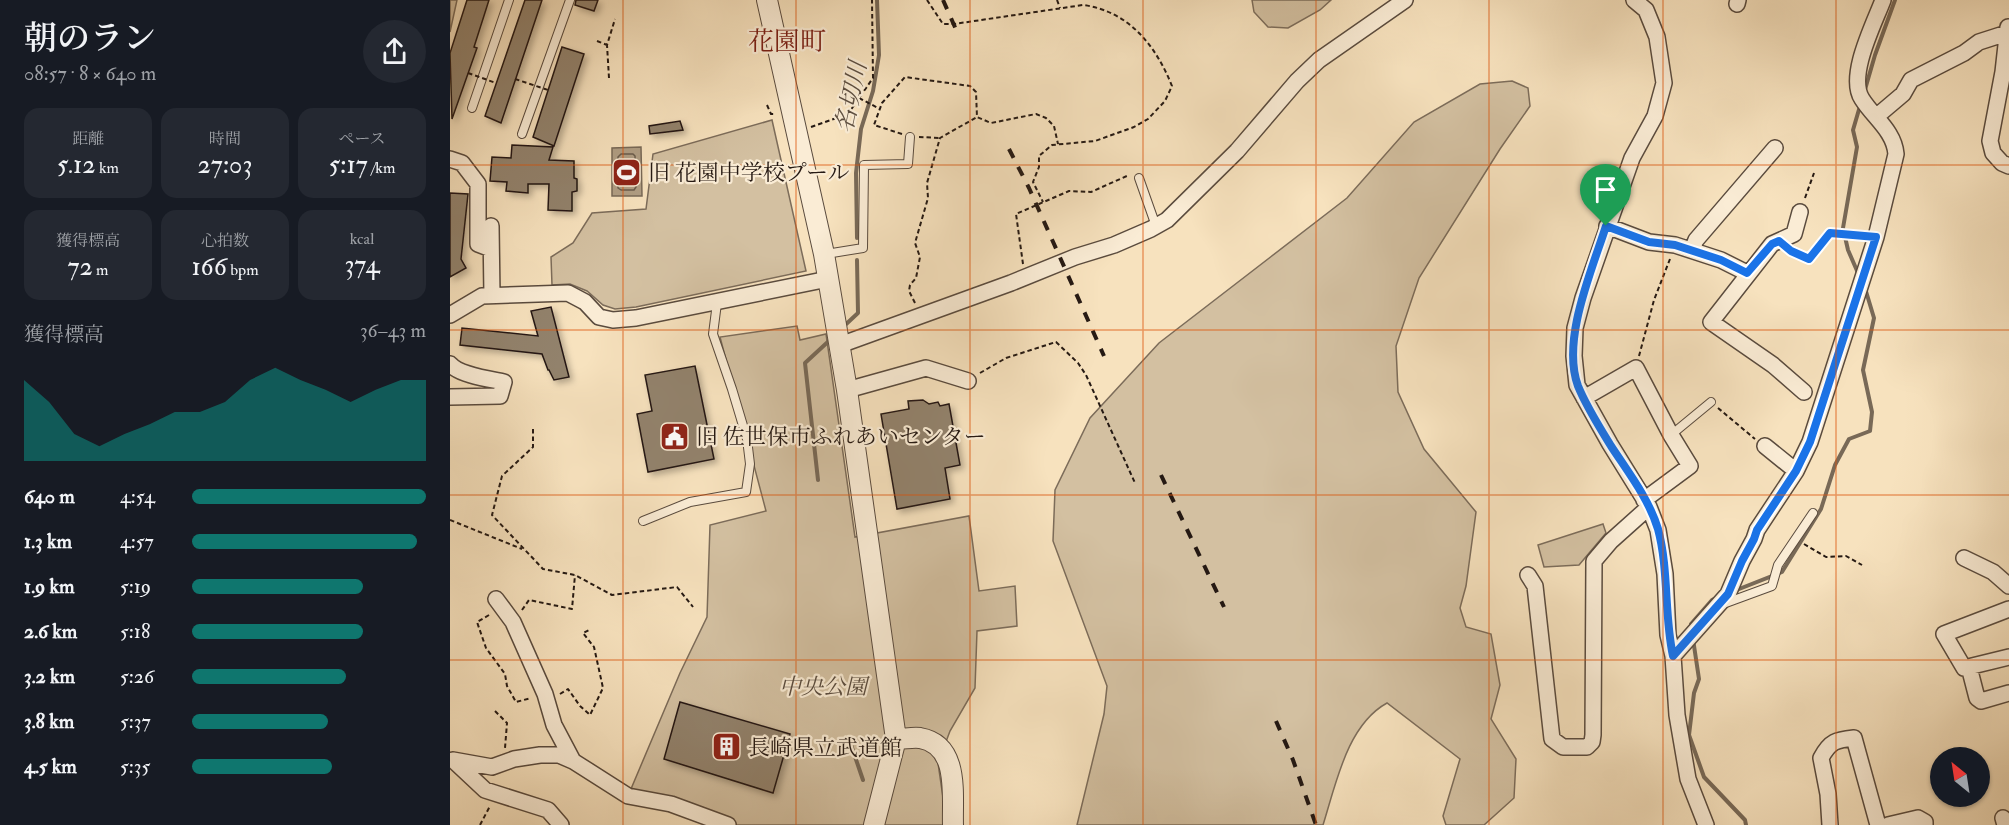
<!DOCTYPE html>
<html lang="ja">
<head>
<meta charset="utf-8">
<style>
	body { margin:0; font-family:"IM FELL Double Pica","Noto Serif JP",serif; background:#242831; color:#f1f3f6; height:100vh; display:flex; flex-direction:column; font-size:22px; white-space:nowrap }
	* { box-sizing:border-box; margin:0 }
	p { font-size:20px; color:#9ea1a6 }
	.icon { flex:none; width:33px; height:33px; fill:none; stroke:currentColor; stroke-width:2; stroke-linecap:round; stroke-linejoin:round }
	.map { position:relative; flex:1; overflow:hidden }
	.panel { display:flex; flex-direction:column; background:#171b24; width:450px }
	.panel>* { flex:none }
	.needle { width:39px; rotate:330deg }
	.tools { position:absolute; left:1480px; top:747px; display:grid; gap:12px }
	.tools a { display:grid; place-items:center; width:60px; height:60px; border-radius:50%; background:#171b24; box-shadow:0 2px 4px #0004; font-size:30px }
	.pin { position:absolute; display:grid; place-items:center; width:51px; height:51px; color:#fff; margin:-62px -26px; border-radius:50% 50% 50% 0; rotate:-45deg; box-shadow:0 0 6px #0007 }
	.pin .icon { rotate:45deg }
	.round { display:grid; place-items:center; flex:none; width:63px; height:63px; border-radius:32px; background:#242831 }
	.overview { display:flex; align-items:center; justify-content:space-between; height:102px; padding:0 24px }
	h1 { font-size:33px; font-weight:600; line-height:45px }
	.metrics { display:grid; grid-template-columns:repeat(3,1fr); gap:9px; height:102px; padding:6px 24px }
	.metrics div { display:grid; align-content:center; border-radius:15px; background:#242831; text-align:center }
	.metrics b { font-size:26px; font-weight:600 }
	.metrics small { font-size:16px; font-weight:400 }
	.metrics p { font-size:16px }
	.chart { height:168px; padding:12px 24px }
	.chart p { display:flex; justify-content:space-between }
	.chart svg { width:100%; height:108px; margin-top:6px; fill:#0f766e; opacity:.7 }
	ul { padding:0 24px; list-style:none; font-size:20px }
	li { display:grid; grid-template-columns:96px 72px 1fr; align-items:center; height:45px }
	li i { height:15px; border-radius:8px; background:#0f766e }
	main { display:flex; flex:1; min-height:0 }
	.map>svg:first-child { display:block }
</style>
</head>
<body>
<main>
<section class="panel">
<div class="overview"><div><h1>朝のラン</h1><p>08:57 · 8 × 640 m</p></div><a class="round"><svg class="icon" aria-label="share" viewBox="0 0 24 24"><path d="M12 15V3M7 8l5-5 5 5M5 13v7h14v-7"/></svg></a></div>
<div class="metrics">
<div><p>距離</p><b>5.12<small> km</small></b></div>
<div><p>時間</p><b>27:03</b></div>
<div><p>ペース</p><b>5:17<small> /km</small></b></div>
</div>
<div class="metrics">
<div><p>獲得標高</p><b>72<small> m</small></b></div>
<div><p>心拍数</p><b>166<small> bpm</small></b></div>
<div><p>kcal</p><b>374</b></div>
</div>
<div class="chart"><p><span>獲得標高</span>36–43 m</p>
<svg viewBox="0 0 160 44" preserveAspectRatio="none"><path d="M0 44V11L10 20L20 33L30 38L40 33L50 29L60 24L70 24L80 20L90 11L100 6L110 11L120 15L130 20L140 15L150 11L160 11V44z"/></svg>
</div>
<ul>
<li><b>640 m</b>4:54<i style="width:100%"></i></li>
<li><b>1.3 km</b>4:57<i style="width:96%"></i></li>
<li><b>1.9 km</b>5:19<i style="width:73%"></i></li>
<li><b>2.6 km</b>5:18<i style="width:73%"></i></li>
<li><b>3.2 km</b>5:26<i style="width:66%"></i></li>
<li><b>3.8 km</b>5:37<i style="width:58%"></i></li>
<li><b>4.5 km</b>5:35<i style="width:60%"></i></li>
</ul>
</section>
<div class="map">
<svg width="1559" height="825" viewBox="0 0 1559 825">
	<defs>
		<filter id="shadow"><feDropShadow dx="3.5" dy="3.5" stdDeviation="3" flood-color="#0004"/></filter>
	</defs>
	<rect width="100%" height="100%" fill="#f7e2be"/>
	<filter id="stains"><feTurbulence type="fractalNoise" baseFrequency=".00333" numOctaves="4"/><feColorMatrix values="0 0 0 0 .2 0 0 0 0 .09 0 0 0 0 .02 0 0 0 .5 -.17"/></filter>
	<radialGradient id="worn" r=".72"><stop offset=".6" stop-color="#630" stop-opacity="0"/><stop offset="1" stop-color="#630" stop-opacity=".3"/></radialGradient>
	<!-- green -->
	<path fill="#d3c0a1" stroke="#7c6c5a" stroke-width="1.5" d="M0,0H7L0,32Z
		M802,0H881L870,10L838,28L818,27L804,12Z
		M1062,81L1078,88L1080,106L1050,149L969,278L946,346L948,392L974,449L1026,512L1016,586L1010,608L1016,627L1041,634L1050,685L1041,719L1066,759L1064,798L1034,825H996L993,816L1010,759L937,703C897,725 886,784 873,825H627L654,714L657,686L603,541L605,490L640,418L709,343L897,198L964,122L1030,84Z
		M322,120L356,271L186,307L165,309L153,305L137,291L120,284L102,285L101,257L123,243L142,213L196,209L203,154Z
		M347,326L350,340L376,334L405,537L519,516L529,591L565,586L567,626L527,631L525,688L500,731L488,763L497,825H275L178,796L230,673L257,617L260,525L316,511L270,337Z
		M1153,524L1156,533L1129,565L1094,567L1088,545Z"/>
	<!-- water -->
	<path fill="#b09e84" stroke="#786957" stroke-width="1.5" d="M191,147L192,196H162V148Z"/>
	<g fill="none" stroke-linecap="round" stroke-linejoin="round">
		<!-- shore -->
		<path stroke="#6a5c4c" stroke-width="1.5" d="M171,154H183L185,156L186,187L184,190H171L168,188V157Z"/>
		<!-- stream -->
		<path stroke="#786957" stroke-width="4" d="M1414,93L1425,55L1445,0
			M407,238L406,173L411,129L423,91L429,55L427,0
			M1408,273L1398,250L1393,228L1407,147L1403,130L1410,106
			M393,327L408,313L407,260
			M368,480L355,363L381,339
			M1284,591L1332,572L1371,509L1385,465L1399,439L1420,431L1422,412L1413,370L1424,318L1415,288
			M1242,628L1241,624L1262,600L1266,598
			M1243,639L1249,679L1244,693L1239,735L1254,777L1295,820L1296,825
			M400,742L413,780"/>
	</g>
	<!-- building -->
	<path fill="#92826c" stroke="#251913" stroke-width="1.5" filter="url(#shadow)" d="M17,0H39L24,47L27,48L2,119L0,53Z
		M75,0H92L51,123L35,116Z
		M126,0H148L144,11L125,5Z
		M112,47L134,54L104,146L83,137Z
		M230,121L233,130L200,134L199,126Z
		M62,145L103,147L99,160L124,161V178L127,179V191L122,192V211L98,210L99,184H78V193L56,191L57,182L40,181L42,157L61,158Z
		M0,193L18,194L11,259L16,268L0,277Z
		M101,307L119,377L104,380L99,370H98L92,354L10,345L12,328L88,336L81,311Z
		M245,366L264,459L198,472L187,414L202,411L195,375Z
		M473,400L479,404L488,402L490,406L499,404L510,465L495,468L500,499L447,509L431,414L459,409L458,401Z
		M230,702L340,734L323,793L214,759Z"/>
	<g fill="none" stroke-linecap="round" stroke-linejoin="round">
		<defs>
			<path id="service" d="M22,108L59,0
				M72,134L120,0
				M689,178L706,226
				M376,254L413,248L414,165L458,164L460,137
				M1221,435L1261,402
				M193,521L240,502L296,492L300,464L297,439L282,389L263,334L267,303
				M1273,604L1322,586L1328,565L1363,513"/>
			<path id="minor" d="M1184,0L1196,10L1207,37L1214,83L1205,116L1182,158L1133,298L1125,328L1124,356L1127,385L1160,444L1199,507L1208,530L1215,574L1218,635L1223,656L1227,715L1238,779L1256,825
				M1287,4L1288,0
				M1558,27L1553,72L1540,141L1543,153L1552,163L1559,166
				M1427,116L1453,94L1461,80L1514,53L1529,42L1557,33
				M0,159L12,163L28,184V244L41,249
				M1350,212L1344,234L1322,244L1261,322L1323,365L1354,392
				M41,226L42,296
				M1157,226L1199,242L1225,245L1271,260L1297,273
				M1242,250L1246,240L1325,148
				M0,315L32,296L118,293L135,302L149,317L163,320L186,318L378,279
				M390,345L561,283L625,257L664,245L701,229L717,220L787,151L847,81L869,60L955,0
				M0,364C9,375 39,379 54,382L50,396L0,397
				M397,390L476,368L518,381
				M1134,398L1186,368L1221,435L1240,466L1194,500
				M1315,446L1346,471
				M1514,558L1543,572L1559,586
				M1078,575L1085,586L1102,739L1113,747H1137L1142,742L1143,735L1144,561L1161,541L1199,507
				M46,599L63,622L95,694L104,725L123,761
				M1559,609L1494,634L1514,668L1559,657
				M1223,656L1278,594L1292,561L1304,539L1307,530L1346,471L1360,442L1426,237L1446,154C1444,131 1424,118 1412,99C1397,76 1424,24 1433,0
				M1519,667L1527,698L1531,701L1559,693
				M1553,818L1555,825
				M111,825L98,810L35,790L3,760L42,767L64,759L90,755H109L123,761L178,796L221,804L278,825
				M1380,825L1378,794L1371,758C1380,741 1386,740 1404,738L1428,825
				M1438,825L1468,818L1475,822V825"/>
			<path id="tertiary" d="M317,0L374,254L397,390L446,739L424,825
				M446,739C454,739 463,737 470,738C510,745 502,795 503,825"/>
		</defs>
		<!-- service casing -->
		<use href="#service" stroke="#5a4b3e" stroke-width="10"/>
		<!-- minor casing -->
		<use href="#minor" stroke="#5a4b3e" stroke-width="18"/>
		<!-- tertiary casing -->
		<use href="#tertiary" stroke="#5a4b3e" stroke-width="22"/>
		<!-- path -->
		<path stroke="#251913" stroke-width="2" stroke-dasharray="4.5 3" stroke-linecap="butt" d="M477,0L493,24H504L633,5C679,11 706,46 722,86L715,101L698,119L684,127L645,141L602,145L589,156V167L583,182L593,202
			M607,0L610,8
			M147,41L157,45
			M159,78L157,45L165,19
			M409,98L430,109
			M317,105L321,114H326
			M361,127L398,114L423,78L422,0
			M452,134L424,125L432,103L455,77L520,86L526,92L527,117L541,123L586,114L596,118L604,126L608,144
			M469,137L490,138
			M1355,198L1364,173
			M1340,250L1359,259L1380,233L1414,236
			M573,264L566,214L619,191L641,192L679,175
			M465,303L459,291L460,285L466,278L470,257L465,243L478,198L477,183L490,138L527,117
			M1189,356L1204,300L1220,259
			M530,373L556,358L606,342L628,363L636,375L685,483
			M1268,408L1305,439
			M83,429V447L52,476L42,515L93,569L125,575L162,595L227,587L243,607
			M0,520L72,549
			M1354,544L1376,557L1396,556L1412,565
			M72,610L79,600L122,609L125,575
			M39,615L27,622L36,648L55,674L57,686L66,702L81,698
			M110,694L118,689L130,706L140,715L153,688L144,647L133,633L141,629
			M45,711L57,723L55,748
			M30,825L40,806"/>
		<!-- service -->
		<use href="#service" stroke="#faecd5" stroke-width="8"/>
		<!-- minor -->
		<use href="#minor" stroke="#faecd5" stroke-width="15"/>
		<!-- tertiary -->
		<use href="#tertiary" stroke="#faecd5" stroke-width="20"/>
		<!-- rail -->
		<path stroke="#251913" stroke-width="4" stroke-dasharray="10 10" stroke-linecap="butt" d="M493,0L508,34
			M559,149L579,188L654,356
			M711,475L774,607
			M826,721L843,760L866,825"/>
		<!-- path-bridge -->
		<path stroke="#251913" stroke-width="2" stroke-dasharray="4.5 3" stroke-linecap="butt" d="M18,73L46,83
			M65,79L98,90"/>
	</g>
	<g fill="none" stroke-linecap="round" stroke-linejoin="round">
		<defs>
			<path id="route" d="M1156,226L1199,242L1225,245L1271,260L1297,273L1322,244L1329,241L1341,251L1359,259L1380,233L1426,237L1360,442L1346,471L1307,530L1304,539L1292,561L1278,594L1223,656C1214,615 1219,570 1208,529C1199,499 1178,472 1161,446C1150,428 1136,406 1128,386C1111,340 1142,270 1156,226Z"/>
		</defs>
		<!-- route casing -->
		<use href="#route" stroke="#fff" stroke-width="12"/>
		<!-- route -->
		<use href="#route" stroke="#1a73e8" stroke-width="8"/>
	</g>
	<!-- grid -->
	<path fill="none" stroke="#de560c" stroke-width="1.5" stroke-opacity="0.55" d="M173,0V825M346,0V825M520,0V825M693,0V825M866,0V825M1039,0V825M1213,0V825M1386,0V825M0,165H1559M0,330H1559M0,495H1559M0,660H1559"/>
	<!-- icons -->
	<defs>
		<symbol id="stadium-square" viewBox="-11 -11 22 22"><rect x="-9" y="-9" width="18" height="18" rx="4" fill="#8f2418" stroke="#faecd5"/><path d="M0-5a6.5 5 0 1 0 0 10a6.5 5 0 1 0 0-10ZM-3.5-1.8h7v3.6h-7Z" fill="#fff"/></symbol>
		<symbol id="civic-square" viewBox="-11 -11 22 22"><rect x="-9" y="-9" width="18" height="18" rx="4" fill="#8f2418" stroke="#faecd5"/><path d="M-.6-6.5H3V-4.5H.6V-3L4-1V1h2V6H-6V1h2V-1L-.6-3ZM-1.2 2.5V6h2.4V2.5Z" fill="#fff"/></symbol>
		<symbol id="building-square" viewBox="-11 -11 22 22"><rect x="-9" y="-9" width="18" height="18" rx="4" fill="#8f2418" stroke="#faecd5"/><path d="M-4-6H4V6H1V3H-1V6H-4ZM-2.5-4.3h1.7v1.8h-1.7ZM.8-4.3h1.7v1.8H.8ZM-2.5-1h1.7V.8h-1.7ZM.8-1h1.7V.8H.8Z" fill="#fff"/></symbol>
	</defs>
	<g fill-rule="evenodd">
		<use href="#stadium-square" x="160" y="156" width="33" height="33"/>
		<use href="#civic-square" x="208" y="420" width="33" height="33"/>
		<use href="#building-square" x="260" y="730" width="33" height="33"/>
	</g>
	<g text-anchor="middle" stroke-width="4.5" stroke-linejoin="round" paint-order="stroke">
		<!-- poi labels -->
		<g font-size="22" fill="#251913" stroke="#faecd5" text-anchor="start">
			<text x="198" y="180">旧 花園中学校プール</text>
			<text x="246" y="444">旧 佐世保市ふれあいセンター</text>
			<text x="298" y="755">長崎県立武道館</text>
		</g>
		<!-- park labels -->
		<g font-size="22" font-style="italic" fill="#594b3e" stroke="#faecd5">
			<text x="373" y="694">中央公園</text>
		</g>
		<!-- water labels -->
		<g font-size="24" font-style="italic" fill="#5d4e40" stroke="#faecd5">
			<text transform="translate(401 97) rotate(-78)" y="8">名切川</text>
		</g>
		<!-- quarter labels -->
		<g font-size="26" fill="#7a1f14" stroke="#faecd5">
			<text x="337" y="50">花園町</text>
		</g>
	</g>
	<rect width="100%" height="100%" filter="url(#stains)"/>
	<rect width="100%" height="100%" fill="url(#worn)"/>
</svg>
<div class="tools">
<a><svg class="needle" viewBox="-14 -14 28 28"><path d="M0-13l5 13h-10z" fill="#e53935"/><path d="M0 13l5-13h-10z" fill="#9ea1a6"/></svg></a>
</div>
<div class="pin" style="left:1156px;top:226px;background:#1e9e55"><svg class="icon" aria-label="arrive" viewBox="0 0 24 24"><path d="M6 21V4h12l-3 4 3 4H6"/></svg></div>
</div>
</main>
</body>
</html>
